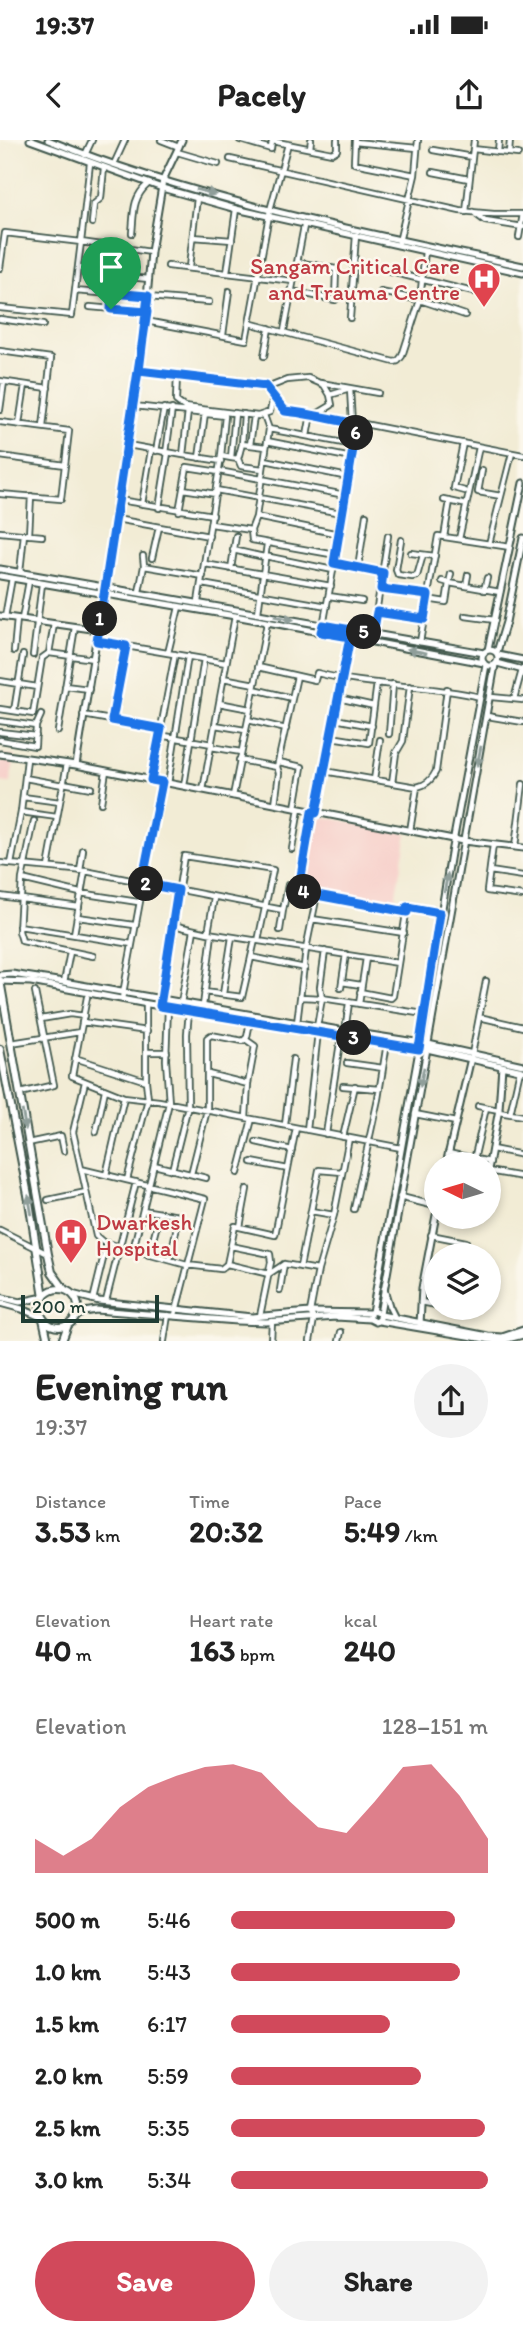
<!DOCTYPE html>
<html lang="en">
<head>
<meta charset="utf-8">
<style>
	body { margin:0; font-family:Itim,sans-serif; background:#f2f2f2; color:#222; height:100vh; display:flex; flex-direction:column; font-size:26px; white-space:nowrap }
	* { box-sizing:border-box; margin:0 }
	p { font-size:23px; color:#767676 }
	.icon { flex:none; width:38px; height:38px; fill:none; stroke:currentColor; stroke-width:2; stroke-linecap:round; stroke-linejoin:round }
	.map { position:relative; height:1201px; overflow:hidden }
	.side { display:flex; flex-direction:column; background:#fff; flex:1 }
	.side>* { flex:none }
	.needle { width:46px; rotate:275deg }
	.buttons { position:absolute; left:424px; top:1012px; display:grid; gap:14px }
	.buttons a { display:grid; place-items:center; width:77px; height:77px; border-radius:50%; background:#fff; box-shadow:0 4px 10px #0003; font-size:35px }
	.scale { position:absolute; left:21px; bottom:18px; width:138px; box-sizing:border-box; padding-left:7px; border:4px solid #1f3d34; border-top:0; font-size:19px; line-height:24px; white-space:nowrap; color:#1f3d34; -webkit-text-stroke:5px #fbf7ec; paint-order:stroke }
	.pin { position:absolute; display:grid; place-items:center; width:60px; height:60px; color:#fff; margin:-72px -30px; border-radius:50% 50% 50% 0; rotate:-45deg; box-shadow:0 0 7px #0007 }
	.pin .icon { rotate:45deg }
	.km { position:absolute; width:35px; height:35px; margin:-18px; border-radius:50%; background:#222; color:#fff; font-size:19px; line-height:35px; text-align:center }
	.round { display:grid; place-items:center; flex:none; width:74px; height:74px; border-radius:37px; background:#f2f2f2 }
	.headline { display:flex; align-items:center; justify-content:space-between; height:119px; padding:0 35px }
	h1 { font-size:38px; font-weight:800; line-height:52px }
	.figures { display:grid; grid-template-columns:repeat(3,1fr); gap:10px; height:119px; padding:7px 35px }
	.figures div { display:grid; align-content:center }
	.figures b { font-size:30px; font-weight:800 }
	.figures small { font-size:19px; font-weight:400 }
	.figures p { font-size:19px }
	.chart { height:196px; padding:14px 35px }
	.chart p { display:flex; justify-content:space-between }
	.chart svg { width:100%; height:126px; margin-top:7px; fill:#d1495b; opacity:.7 }
	.cta { display:flex; gap:14px; margin-top:auto; padding:14px 35px }
	.cta a { flex:1; height:80px; border-radius:42px; background:#d1495b; color:#fff; font-size:28px; font-weight:800; line-height:80px; text-align:center }
	.cta a+a { background:#f2f2f2; color:#222 }
	ul { padding:0 35px; list-style:none; font-size:23px }
	li { display:grid; grid-template-columns:112px 84px 1fr; align-items:center; height:52px }
	li i { height:18px; border-radius:9px; background:#d1495b }
	.status { display:flex; justify-content:space-between; align-items:center; height:49px; padding:0 35px; background:#fff; direction:ltr }
	.status svg { height:19px; fill:currentColor }
	header { display:flex; justify-content:space-between; align-items:center; height:91px; padding:0 35px; background:#fff; font-size:32px; font-weight:800 }
	.map>svg:first-child { display:block }
</style>
</head>
<body>
<div class="status"><b>19:37</b><svg viewBox="0 0 49 12"><path d="M0 12V9h3v3zM5 12V6h3v6zM10 12V3h3v9zM15 12V0h3v12zM26 1h20v11H26zM47 4h2v5h-2z"/></svg></div>
<header><svg class="icon" aria-label="back" viewBox="0 0 24 24"><path d="M15 5l-7 7 7 7"/></svg>Pacely<svg class="icon" aria-label="share" viewBox="0 0 24 24"><path d="M12 15V3M7 8l5-5 5 5M5 13v7h14v-7"/></svg></header>
<div class="map">
<svg width="523" height="1201" viewBox="0 0 523 1201">
	<rect width="100%" height="100%" fill="#fbf7ec"/>
	<filter id="ink" filterUnits="userSpaceOnUse"><feTurbulence type="fractalNoise" baseFrequency=".0143" numOctaves="2"/><feDisplacementMap in="SourceGraphic" scale="14" xChannelSelector="R" yChannelSelector="G"/><feConvolveMatrix kernelMatrix="1 2 1 2 8 2 1 2 1" color-interpolation-filters="sRGB"/></filter>
	<filter id="wash" filterUnits="userSpaceOnUse"><feTurbulence type="fractalNoise" baseFrequency=".00686" numOctaves="4" result="noise"/><feDisplacementMap in="SourceGraphic" scale="28" xChannelSelector="R" yChannelSelector="G"/><feGaussianBlur stdDeviation="1.57" result="paint"/><feColorMatrix in="noise" values="0 0 0 0 0 0 0 0 0 0 0 0 0 0 0 0 0 1.4 0 .05"/><feComposite in="paint" operator="in"/></filter>
	<g filter="url(#wash)">
		<rect width="100%" height="100%" fill="#f2ecd5"/>
		<!-- built -->
		<path fill="#f7d0ca" d="M0,614L15,616L10,643L0,642Z
			M318,676L407,693L394,764L304,747Z"/>
	</g>
	<g filter="url(#ink)">
		<g fill="none" stroke-linecap="round" stroke-linejoin="round">
			<defs>
				<path id="minor" d="M161,0L179,7
					M240,0L271,9L272,1
					M355,0L354,23L415,35
					M272,1L332,13L337,10V0
					M355,2L417,8
					M310,8L311,0
					M473,9L518,14
					M433,10L472,17
					M177,12L218,24
					M498,12L499,0
					M509,13L510,0
					M85,15L92,0
					M230,19L460,71L494,74H523
					M114,24L125,0
					M433,32L469,39
					M466,72L474,0
					M473,72L485,81L523,87
					M92,83L94,64L101,58L104,28
					M132,93C134,73 132,58 148,44
					M193,97L232,100
					M519,97L523,74
					M399,102L415,35L418,0
					M168,126L293,141
					M189,127L197,58
					M0,128L5,93L81,102L90,23
					M78,128L116,132L118,136L149,139
					M379,129L473,152
					M227,133L236,69
					M75,151L209,162
					M291,151L335,160L336,129L297,122
					M381,152L420,160L465,175
					M90,167L147,172
					M0,168L72,175L81,102L151,112
					M111,169L112,153
					M350,178L356,95
					M0,179L43,185
					M146,181L246,200L270,70L288,4
					M249,183L394,222L398,221L402,216L420,160L425,111
					M284,191L304,86
					M223,195L229,151
					M0,211L51,218L43,287
					M264,216L269,188
					M139,231L236,242L267,248L287,240L308,238L324,245L330,255L332,265L317,274L285,271L267,248
					M177,234L176,261L184,267L258,276L270,272L273,257
					M0,241L48,248
					M321,243L378,253
					M134,266L225,276L221,316L198,462
					M0,270L4,242
					M188,271L183,315L221,321
					M318,274L352,283L350,249L330,255
					M264,275L269,289L256,377L251,390L252,400L336,415
					M0,282L69,291L61,359L0,354
					M19,284L25,245
					M269,289L354,305
					M307,296L311,274
					M267,301L352,318
					M463,303L454,348L465,351
					M242,304L244,274
					M128,305L183,315
					M250,305L254,276
					M156,311L164,268
					M166,313L172,269
					M0,316L65,325
					M221,316L231,318L235,273
					M199,318L205,273
					M231,318L238,319L242,304L266,307
					M238,319L241,326L263,329
					M265,320L348,337
					M482,330L478,352L501,356
					M219,331L345,355
					M183,349L216,354
					M216,350L341,373
					M119,360L213,375
					M444,360L463,364
					M142,364L151,310
					M159,368L168,313
					M179,371L187,327L219,332
					M256,377L339,394
					M116,379L209,396
					M211,384L251,390
					M0,392L42,396
					M29,395L31,356
					M444,397L450,361
					M459,399L479,307
					M401,400L396,430L398,435L412,437L417,436L423,415
					M489,404L512,313
					M233,410L264,417
					M411,413L435,416
					M265,416L333,430
					M152,418L159,387
					M334,423L383,433
					M205,424L331,446
					M144,426L203,436
					M358,428L366,375
					M231,429L236,396
					M20,432L24,394
					M442,441L449,443L451,434
					M202,444L327,466
					M466,446L468,435
					M381,449L428,455
					M484,450L487,438
					M139,452L144,426L143,416
					M329,456L362,461
					M427,459L446,462L449,443L500,452
					M377,472L424,479
					M258,473L267,404
					M465,476L495,480
					M5,477L12,438
					M22,479L29,441
					M54,484L49,513L94,519
					M322,492L359,285L364,284L523,315
					M373,493L388,396
					M97,501L226,523
					M420,502L438,396L510,407
					M14,511L17,479
					M168,513L179,467
					M33,515L42,444
					M258,527L315,540L317,533C370,547 426,544 480,557
					M223,538L255,544
					M0,541L37,547
					M65,546L89,549
					M254,549L292,558
					M491,557L523,560
					M338,558L374,566
					M514,559L522,530
					M219,563L250,569
					M0,569L33,574L42,518L49,513
					M14,571L23,515
					M83,575L161,589
					M487,576L523,582
					M335,579L372,586
					M112,580L126,506
					M248,580L286,589
					M0,581L36,586L35,606L0,600
					M215,585L245,590
					M36,586L41,575
					M58,591L75,487
					M0,592L36,596
					M389,594L393,544
					M159,595L212,604
					M331,597L369,603L377,543
					M211,607L241,612
					M239,620L277,627L279,633L275,664
					M279,622L302,627L295,668
					M277,627L297,536
					M324,631L417,647C426,645 432,640 436,631L447,549
					M25,638L63,645
					M151,640L175,514
					M374,640L380,600
					M63,643L91,648
					M392,643L396,613L403,601L410,546
					M168,644L188,516
					M184,646L204,519
					M203,650L235,476
					M233,656L267,483
					M23,657L60,662
					M101,663L106,631
					M21,672L57,677
					M312,672L299,748L303,752L317,755
					M316,672L350,497
					M34,681L22,739L80,753L138,762
					M410,691L417,647
					M493,705L487,751L523,756
					M515,707L523,644
					M292,709L299,669
					M0,723L85,731L283,770L280,790
					M11,724L21,672L27,619
					M48,727L67,624
					M80,731L83,710
					M490,731L523,736
					M22,739L19,791L22,801L93,816
					M0,756L79,767
					M283,770L288,745
					M78,777L134,785
					M312,779L404,793
					M173,785L208,793L398,823
					M19,786L132,804
					M208,793L214,758
					M74,794L85,731
					M251,817L305,828
					M64,842L70,812
					M342,842L361,845
					M341,848L346,814
					M204,852L242,857L255,800
					M360,852L391,858L393,856L407,767L441,773
					M223,854L232,797
					M87,857L72,936L124,957L159,961L401,1008
					M301,857L322,858L320,847L325,811
					M122,859L162,642
					M181,863L194,790
					M359,864L366,818
					M160,866L184,716L273,730L258,801
					M203,866L212,794
					M479,877L523,887
					M41,879L70,874L84,876
					M82,882L147,891
					M297,883L306,809L317,755L406,772
					M317,887L322,858L424,874
					M345,891L349,863
					M245,899L255,906L248,944L246,978
					M11,903L80,892
					M147,912H167
					M472,914L486,841
					M75,918L146,941
					M347,923L383,928
					M208,934L248,944
					M85,942L73,992L96,1096L103,1102L187,1125L221,1129L227,1124L235,1086L275,1095L296,988
					M343,946L380,949
					M20,953L54,945L35,852
					M478,966L499,970
					M499,972L523,976
					M415,974L456,982
					M510,974L520,930
					M285,985L293,919
					M307,990L318,892
					M96,992L105,950
					M326,994L341,896
					M343,997L355,946
					M256,1002L292,1010
					M28,1003L61,996L64,1011
					M492,1009L523,1015
					M448,1013L490,1022
					M252,1022L288,1029
					M473,1024L486,968
					M154,1025L206,1038
					M81,1029L205,1059L175,1175
					M172,1030L188,966L187,894L189,871
					M488,1031L523,1037
					M238,1033L252,979
					M191,1034L207,970V898L211,895L243,901L247,897L250,882
					M106,1035L124,957
					M127,1040L148,959L146,941V864
					M48,1060L86,1052
					M354,1069L378,959L387,903
					M143,1070L179,1076L170,1120
					M311,1071L334,1075
					M240,1087L247,1049
					M0,1090L48,1114
					M431,1095L466,1102
					M231,1106L270,1114L271,1122L260,1176
					M133,1110L169,963L166,920L168,867
					M149,1115L160,1073
					M227,1124L269,1134L284,1124
					M300,1127L319,1030L342,1032
					M424,1139L436,1142
					M280,1150L284,1124L318,1130
					M93,1160L107,1103
					M106,1161L136,1042
					M421,1162L436,1165
					M444,1167L455,1170
					M164,1201L168,1175
					M271,1201L272,1181
					M310,1201L314,1179L310,1172L318,1130L334,1075L349,998
					M339,1201L341,1192"/>
				<path id="tertiary" d="M0,429L484,513
					M0,436L235,476L484,523
					M0,476L99,490
					M482 518a8 8 0 1 1 16 0a8 8 0 1 1-16 0Z
					M488,510L523,343
					M497,512L506,482L523,398
					M498,515L523,520
					M497,523L523,530
					M0,614L76,625L463,701L523,708
					M76,625L142,215L151,112L163,40L182,0
					M0,835L12,834L64,842L345,891L428,904L523,925
					M0,841L31,842L142,863L427,909L523,931
					M446,1024L471,918
					M488,1030L499,969L502,926
					M400,1057L436,1066
					M372,1172L418,916L451,713L486,525
					M380,1174L495,525
					M420,1184L422,1148L436,1075"/>
				<path id="secondary" d="M30,0L162,48L236,69L523,133
					M48,0C200,61 363,92 523,126
					M384,1149L389,1166L395,1178
					M72,1154L99,1161L252,1177L310,1172L370,1173
					M0,1157L20,1162L44,1157
					M0,1163L22,1169L43,1178
					M381,1175L488,1196L502,1197L523,1190
					M76,1177L84,1172L96,1170L237,1181L266,1182L336,1177L370,1179L376,1182L380,1179V1174L373,1171L370,1173V1179
					M379,1181L497,1201
					M500,1201L523,1195"/>
				<path id="primary" d="M0,840L48,1114L52,1132L65,1150
					M0,909L28,1055L44,1157
					M40 1168a19 19 0 1 1 38 0a19 19 0 1 1-38 0Z
					M43,1179L48,1201
					M62,1201L68,1185"/>
			</defs>
			<!-- minor casing -->
			<use href="#minor" stroke="#3f574c" stroke-width="8"/>
			<!-- tertiary casing -->
			<use href="#tertiary" stroke="#3f574c" stroke-width="9"/>
			<!-- secondary casing -->
			<use href="#secondary" stroke="#3f574c" stroke-width="9"/>
			<!-- primary casing -->
			<use href="#primary" stroke="#3f574c" stroke-width="10"/>
			<!-- minor -->
			<use href="#minor" stroke="#fff" stroke-width="4.5"/>
			<!-- tertiary -->
			<use href="#tertiary" stroke="#fff" stroke-width="5"/>
			<!-- secondary -->
			<use href="#secondary" stroke="#fff" stroke-width="5"/>
			<!-- primary -->
			<use href="#primary" stroke="#fff" stroke-width="6"/>
		</g>
		<!-- one-way arrows -->
		<defs><path id="oneway-solid" d="M-6-.8H1V-3.2L6.5 0L1 3.2V.8H-6Z" transform="scale(1.75)"/></defs>
		<g fill="#8f9e9a">
			<use href="#oneway-solid" transform="translate(206 52) rotate(15)"/>
			<use href="#oneway-solid" transform="translate(284 478) rotate(10)"/>
			<use href="#oneway-solid" transform="translate(417 511) rotate(-169)"/>
			<use href="#oneway-solid" transform="translate(479 616) rotate(101)"/>
			<use href="#oneway-solid" transform="translate(446 743) rotate(-80)"/>
			<use href="#oneway-solid" transform="translate(422 937) rotate(101)"/>
			<use href="#oneway-solid" transform="translate(24 980) rotate(80)"/>
			<use href="#oneway-solid" transform="translate(30 1065) rotate(-100)"/>
		</g>
	</g>
	<g fill="none" stroke-linecap="round" stroke-linejoin="round" filter="url(#ink)">
		<defs>
			<path id="route" d="M111,169L147,172L97,501L126,506L112,580L161,589L151,640L162,642L142,743L178,750L160,866L419,909L440,773L407,767V772L317,755L303,752L299,748L312,672L316,673L350,497L321,492L323,485L373,494L377,472L424,479L428,455L381,449L383,433L334,423L356,291L352,283C329,279 308,273 285,271L265,246L139,231L148,156L112,153L111,169"/>
		</defs>
		<!-- route casing -->
		<use href="#route" stroke="#fff" stroke-width="14"/>
		<!-- route -->
		<use href="#route" stroke="#1a73e8" stroke-width="9"/>
	</g>
	<!-- icons -->
	<defs>
		<symbol id="hospital-pin" viewBox="-11 -11 22 30"><path d="M0 17L-7.5 6A9.5 9.5 0 1 1 7.5 6Z" fill="#e0444e" stroke="#fbf7ec"/><path d="M-5-5h3v3.5h4V-5h3V5h-3V1.5h-4V5h-3Z" fill="#fff"/></symbol>
	</defs>
	<g fill-rule="evenodd">
		<use href="#hospital-pin" x="465" y="120" width="38" height="52"/>
		<use href="#hospital-pin" x="52" y="1076" width="38" height="52"/>
	</g>
	<g text-anchor="middle" stroke-width="5" stroke-linejoin="round" paint-order="stroke">
		<!-- health labels -->
		<g font-size="23" fill="#be3a42" stroke="#fbf7ec" text-anchor="end">
			<text x="460" y="134">Sangam Critical Care<tspan x="460" dy="26">and Trauma Centre</tspan></text>
			<text x="96" y="1090" text-anchor="start">Dwarkesh<tspan x="96" dy="26">Hospital</tspan></text>
		</g>
	</g>
</svg>
<div class="buttons">
<a><svg class="needle" viewBox="-14 -14 28 28"><path d="M0-13l5 13h-10z" fill="#e53935"/><path d="M0 13l5-13h-10z" fill="#767676"/></svg></a>
<a><svg class="icon" aria-label="layers" viewBox="0 0 24 24"><path d="M12 4l9 5-9 5-9-5zM3 14l9 5 9-5"/></svg></a>
</div>
<div class="scale">200 m</div>
<div class="pin" style="left:111px;top:169px;background:#1e9e55"><svg class="icon" aria-label="arrive" viewBox="0 0 24 24"><path d="M6 21V4h12l-3 4 3 4H6"/></svg></div>
<b class="km" style="left:100px;top:479px">1</b>
<b class="km" style="left:146px;top:744px">2</b>
<b class="km" style="left:354px;top:898px">3</b>
<b class="km" style="left:304px;top:752px">4</b>
<b class="km" style="left:364px;top:492px">5</b>
<b class="km" style="left:356px;top:293px">6</b>
</div>
<section class="side">
<div class="headline"><div><h1>Evening run</h1><p>19:37</p></div><a class="round"><svg class="icon" aria-label="share" viewBox="0 0 24 24"><path d="M12 15V3M7 8l5-5 5 5M5 13v7h14v-7"/></svg></a></div>
<div class="figures">
<div><p>Distance</p><b>3.53<small> km</small></b></div>
<div><p>Time</p><b>20:32</b></div>
<div><p>Pace</p><b>5:49<small> /km</small></b></div>
</div>
<div class="figures">
<div><p>Elevation</p><b>40<small> m</small></b></div>
<div><p>Heart rate</p><b>163<small> bpm</small></b></div>
<div><p>kcal</p><b>240</b></div>
</div>
<div class="chart"><p><span>Elevation</span>128–151 m</p>
<svg viewBox="0 0 160 44" preserveAspectRatio="none"><path d="M0 44V32L10 38L20 32L30 21L40 14L50 10L60 7L70 6L80 9L90 19L100 28L110 30L120 19L130 7L140 6L150 17L160 32V44z"/></svg>
</div>
<ul>
<li><b>500 m</b>5:46<i style="width:87%"></i></li>
<li><b>1.0 km</b>5:43<i style="width:89%"></i></li>
<li><b>1.5 km</b>6:17<i style="width:62%"></i></li>
<li><b>2.0 km</b>5:59<i style="width:74%"></i></li>
<li><b>2.5 km</b>5:35<i style="width:99%"></i></li>
<li><b>3.0 km</b>5:34<i style="width:100%"></i></li>
</ul>
<div class="cta"><a>Save</a><a>Share</a></div>
</section>
</body>
</html>
